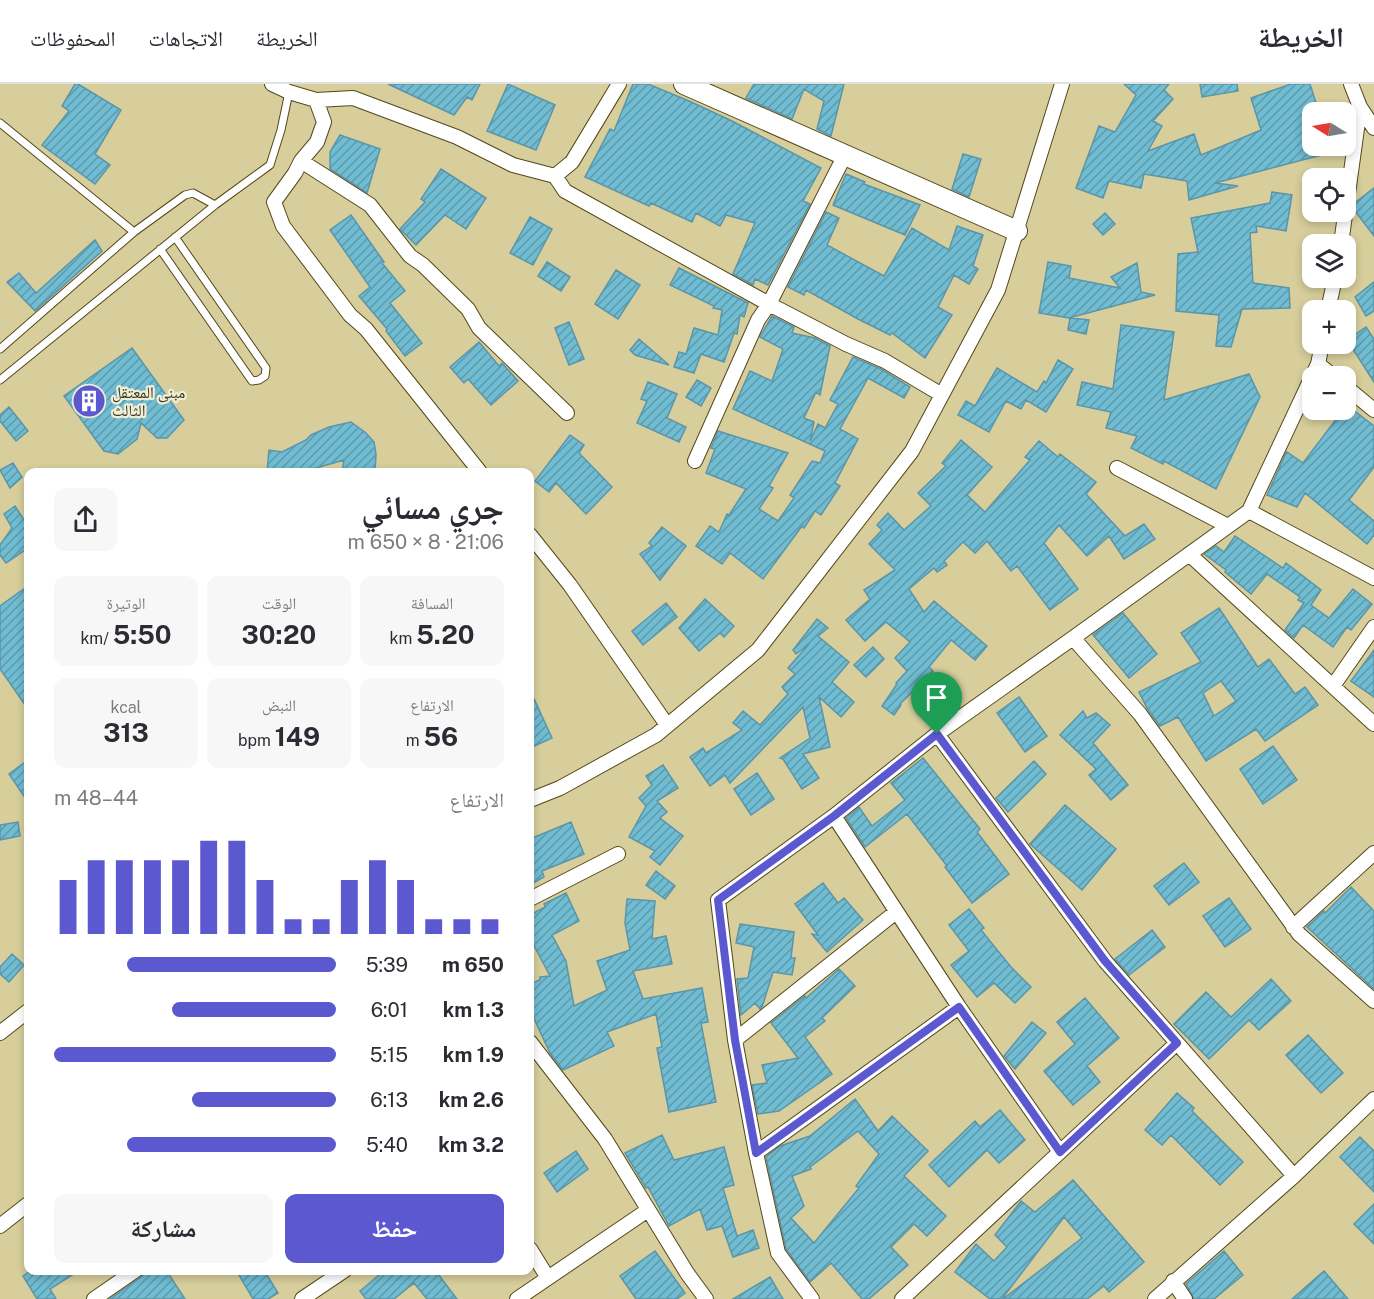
<!DOCTYPE html>
<html lang="ar">
<head>
<meta charset="utf-8">
<style>
	body { margin:0; font-family:"Public Sans","Noto Naskh Arabic",sans-serif; background:#f7f7f7; color:#2b2b33; direction:rtl; height:100vh; display:flex; flex-direction:column; font-size:22px; white-space:nowrap }
	* { box-sizing:border-box; margin:0 }
	p { font-size:20px; color:#7c7c81 }
	.icon { flex:none; width:33px; height:33px; fill:none; stroke:currentColor; stroke-width:2; stroke-linecap:round; stroke-linejoin:round }
	.map { position:relative; flex:1; overflow:hidden; direction:ltr }
	.drawer { position:absolute; left:24px; top:384px; width:510px; height:807px; display:flex; flex-direction:column; background:#fff; border-radius:12px; box-shadow:0 3px 9px #0003; direction:rtl }
	.drawer>* { flex:none }
	.needle { width:39px; rotate:281deg }
	.fabs { position:absolute; left:1302px; top:18px; display:grid; gap:12px }
	.fabs a { display:grid; place-items:center; width:54px; height:54px; border-radius:12px; background:#fff; box-shadow:0 3px 9px #0003; font-size:30px }
	.pin { position:absolute; display:grid; place-items:center; width:51px; height:51px; color:#fff; margin:-62px -26px; border-radius:50% 50% 50% 0; rotate:-45deg; box-shadow:0 0 6px #0007 }
	.pin .icon { rotate:45deg }
	.round { display:grid; place-items:center; flex:none; width:63px; height:63px; border-radius:12px; background:#f7f7f7 }
	.head { display:flex; align-items:center; justify-content:space-between; height:102px; padding:0 30px }
	h1 { font-size:33px; font-weight:700; line-height:45px }
	.metrics { display:grid; grid-template-columns:repeat(3,1fr); gap:9px; height:102px; padding:6px 30px }
	.metrics div { display:grid; align-content:center; border-radius:12px; background:#f7f7f7; text-align:center }
	.metrics b { font-size:26px; font-weight:700 }
	.metrics small { font-size:16px; font-weight:400 }
	.metrics p { font-size:16px }
	.chart { height:168px; padding:12px 30px }
	.chart p { display:flex; justify-content:space-between }
	.chart svg { width:100%; height:108px; margin-top:6px; stroke:#5b58d0; stroke-width:6 }
	.action { display:flex; gap:12px; margin-top:auto; padding:12px 30px }
	.action a { flex:1; height:69px; border-radius:12px; background:#5b58d0; color:#fff; font-size:24px; font-weight:700; line-height:69px; text-align:center }
	.action a+a { background:#f7f7f7; color:#2b2b33 }
	ul { padding:0 30px; list-style:none; font-size:20px }
	li { display:grid; grid-template-columns:96px 72px 1fr; align-items:center; height:45px }
	li i { height:15px; border-radius:8px; background:#5b58d0 }
	header { display:flex; align-items:center; gap:36px; box-sizing:border-box; height:84px; padding:0 30px; background:#fff; border-bottom:2px solid #e1e1e2 }
	header strong { font-size:28px }
	nav { display:flex; gap:33px; margin-inline-start:auto; font-size:21px }
	.map>svg:first-child { display:block }
</style>
</head>
<body>
<header>
<strong>الخريطة</strong>
<nav><a>الخريطة</a><a>الاتجاهات</a><a>المحفوظات</a></nav>
</header>
<div class="map">
<svg width="1374" height="1215" viewBox="0 0 1374 1215">
	<defs>
		<pattern id="building-hatch" width="6" height="6" patternUnits="userSpaceOnUse" patternTransform="scale(1.5)"><rect width="6" height="6" fill="#70bcd3"/><path d="M-1 1l2-2M0 6l6-6M5 7l2-2" fill="none" stroke="#5d9aab"/></pattern>
	</defs>
	<rect width="100%" height="100%" fill="#d7ce9c"/>
	<!-- building -->
	<path fill="url(#building-hatch)" stroke="#5b95a7" stroke-width="1.5" fill-rule="evenodd" d="M75,0H78L121,26L95,70L110,81L95,100L42,61L69,27L62,22Z
		M388,0H480L472,16L467,13L454,31Z
		M508,0L555,21L536,66L487,47Z
		M633,0H648L689,17L732,37L821,84L803,117L810,120L768,201L755,195L753,201L733,190L755,139L726,131L720,142L696,129L692,138L651,119L649,122L585,93L610,45L614,47Z
		M754,0H844L831,52L817,45L824,17L804,5L792,35L746,14Z
		M1124,0H1169L1164,6L1173,15L1153,37L1162,42L1148,67L1194,50L1201,71L1261,46L1251,14L1291,0H1310L1318,25L1312,27V62H1341V66L1215,99L1238,102L1189,116L1187,97L1144,90L1141,104L1109,97L1103,114L1076,104L1099,42L1115,48L1136,11Z
		M1200,0H1237L1238,7L1202,13Z
		M340,51L380,65L367,109L330,85V68Z
		M963,70L981,75L969,113L952,105Z
		M441,85L486,114L466,145L445,131L416,161L400,145L425,118L421,115Z
		M846,90L865,98L864,100L920,121L905,151L833,121Z
		M1374,104V152L1355,127L1356,118Z
		M1272,108L1292,111L1286,147L1256,142L1257,148L1250,149L1253,199L1289,204L1290,224L1242,225L1231,263L1216,262L1219,231L1176,227L1178,170L1198,168L1191,134L1270,119Z
		M826,128L839,134L827,161L884,192L912,144L949,166L957,142L983,151L973,182L978,185L969,200L954,191L938,223L952,231L925,274L892,249L890,251L858,235L806,206L804,211L788,203Z
		M1105,129L1115,140L1103,151L1093,140Z
		M351,131L384,178L382,179L405,207L390,219L422,259L405,272L386,247L387,245L359,212L370,203L330,146Z
		M530,133L552,145L533,181L510,169Z
		M95,156L102,167L35,227L7,198L19,189L36,209Z
		M547,178L570,193L561,207L538,192Z
		M1048,178L1071,182L1069,194L1120,204L1111,193L1137,179L1141,208L1155,211L1069,234L1039,229Z
		M679,184L748,219L744,233L740,231L737,250L734,249L724,278L701,270L694,289L674,283L679,268L686,270L694,244L718,251L722,226L713,224L714,222L670,201Z
		M616,186L640,201L618,235L595,220Z
		M1374,198V227L1366,232L1355,213Z
		M772,232L794,243L792,249L815,254L830,262L820,311L816,308L804,334L814,338L810,357L818,340L825,344L838,320L830,316L853,273L881,285L910,303L904,314L868,294L840,345L858,355L835,399L840,402L821,431L815,427L804,444L802,442L763,495L730,469L722,480L696,462L710,442L719,448L727,430L729,431L746,405L706,389L715,365L711,364L718,347L788,369L769,402L773,404L759,425L778,437L794,414L790,411L812,377L820,379L825,367L733,325L750,287L772,297L783,265L760,253Z
		M1070,234L1089,236L1086,250L1068,246Z
		M569,238L584,275L569,281L555,244Z
		M1121,241L1174,248L1164,316L1249,290L1260,313L1216,405L1164,377L1163,380L1131,364L1137,352L1106,344L1111,328L1077,321L1082,298L1113,305Z
		M1366,243L1374,255V298L1347,256Z
		M639,255L669,281L635,271L630,266Z
		M479,258L499,282L502,279L518,297L491,321L468,295L464,299L450,283Z
		M132,264L184,336L167,354H157L141,339L137,355L118,370L104,367L64,312Z
		M1058,276L1073,285L1046,328L1026,316L1021,325L1006,317L989,348L958,331L966,317L975,322L997,284L1037,308L1044,297L1046,299Z
		M697,296L711,304L701,322L686,313Z
		M648,298L677,310L667,334L686,343L679,358L637,339L647,317L641,315Z
		M1347,321L1374,342V383L1349,416L1374,437V451L1367,460L1305,409L1297,423L1267,411L1286,369L1287,368L1303,379L1343,326H1346Z
		M9,323L28,347L16,357L0,337V331Z
		M351,338L366,349L374,358L376,370L375,388H342L344,376L302,388H267L269,366L282,368L306,356L311,351L329,343Z
		M570,351L584,361L579,369L612,403L586,430L556,399L549,408L535,397Z
		M961,356L992,383L967,411L985,428L1030,376L1025,373L1039,357L1058,373L1060,370L1096,398L1086,410L1125,452L1144,440L1155,455L1124,475L1109,452L1087,472L1059,441L1044,459L1078,505L1050,526L1017,482L1011,487L987,457L975,469L963,458L944,477L947,481L937,488L934,484L909,505L924,528L934,517L987,562L975,576L951,556L929,583L933,587L900,620L901,621L894,631L882,622L897,600L896,599L907,587L895,574L910,558L886,538L865,557L846,536L870,515L864,506L895,486L869,460L882,446L877,441L888,429L904,446L931,422L918,409L946,382L942,379Z
		M13,379L22,393L10,404L0,386Z
		M15,422L28,442V464L6,479L0,471V461L12,444L4,430Z
		M662,443L686,462L660,496L640,470L652,462L649,459Z
		M1235,452L1283,484L1286,479L1321,506L1311,521L1329,534L1353,505L1372,520L1351,546L1347,543L1333,563L1303,541L1294,554L1285,546L1304,519L1298,516L1300,513L1267,490L1251,510L1225,488L1226,486L1204,470L1216,462L1224,468Z
		M28,502V625L0,585V522Z
		M705,515L734,542L724,553L720,549L699,567L679,544Z
		M666,519L677,533L643,561L632,547Z
		M1219,524L1258,583L1269,575L1295,610L1305,603L1318,621L1265,657L1256,645L1206,677L1178,633L1160,642L1147,624L1139,608L1201,578L1181,549ZM1221,597L1236,617L1214,632L1203,609Z
		M1123,529L1157,570L1129,594L1093,551Z
		M817,535L828,544L818,552L849,578L832,598L854,618L841,633L819,613L830,663L803,670L819,694L802,705L783,675L780,674L810,654L803,623L730,699L725,691L710,702L690,673L703,664L706,669L742,646L733,639L743,627L760,641L788,610L782,603L795,590L788,584L809,560L796,570L793,566Z
		M873,563L884,575L866,593L854,581Z
		M1374,566V613L1351,597Z
		M530,606L552,654L530,664Z
		M1019,613L1047,652L1025,668L997,629Z
		M1083,627L1087,634L1096,629L1110,641L1093,659L1128,701L1111,716L1089,691L1096,685L1060,651Z
		M1273,662L1297,696L1263,720L1240,685Z
		M923,674L980,745L977,748L1009,790L972,819L945,783L947,782L907,730L865,763L846,734L859,723L872,742L905,716L891,699Z
		M28,676V718L9,690Z
		M1034,677L1046,690L1008,728L996,714Z
		M663,681L678,704L657,717L667,728L660,734L683,752L660,781L650,773L655,767L629,753L646,722L639,714L652,701L646,692Z
		M757,689L774,715L751,731L734,705Z
		M1065,721L1116,765L1082,806L1030,760Z
		M18,738L20,752L0,756V741Z
		M571,738L584,770L542,787L544,793L530,801V755Z
		M1184,779L1199,798L1169,821L1154,802Z
		M656,787L675,802L665,815L646,801Z
		M823,799L838,819L844,814L863,836L827,868L812,850L818,851L795,820Z
		M1351,803L1374,827V905L1307,843L1324,827L1325,829Z
		M566,809L579,837L552,851L566,877L574,922L607,906L597,877L630,866L625,839L627,815L655,817L652,855L666,852L672,880L633,887L643,915L702,904L708,938L701,939L716,1018L669,1028L657,964L662,963L656,930L607,948L614,962L563,986L550,969L530,926V900L540,896V893L550,892L530,854V831L545,823L544,820Z
		M1229,814L1251,845L1225,863L1203,832Z
		M969,825L984,844L981,846L1011,883L1031,903L1015,919L994,899L977,913L951,881L969,867L949,841Z
		M740,840L794,848L791,874H795L792,891L773,888L762,923L760,925L755,919L741,931L737,895L748,894L754,863L736,859Z
		M1152,846L1165,863L1129,891L1115,875Z
		M12,870L24,881L9,898L0,890V883Z
		M839,885L855,902L822,934L825,937L805,953L832,990L779,1027L758,1030L752,1001L767,999L762,981L798,974L771,939L805,912L806,914Z
		M1271,895L1291,917L1259,946L1249,936L1209,975L1174,940L1206,908L1231,933Z
		M1085,914L1119,954L1087,982L1100,998L1073,1021L1044,987L1075,960L1057,938Z
		M1032,938L1046,949L1015,985L1004,972Z
		M1308,951L1343,989L1321,1009L1286,971Z
		M1177,1009L1194,1024L1192,1027L1243,1078L1220,1101L1171,1051L1162,1061L1145,1046Z
		M855,1015L878,1047L892,1032L928,1067L904,1092L946,1132L927,1152L914,1140L891,1163L908,1181L869,1215H862L831,1179L810,1198L786,1165L766,1073L780,1062L810,1052ZM858,1047L879,1070L856,1102L859,1104L814,1159L791,1134L804,1122L792,1092L811,1085L810,1083Z
		M1000,1026L1025,1056L999,1079L987,1066L949,1103L929,1081L975,1037L980,1043Z
		M662,1051L674,1076L724,1063L734,1101L723,1104L737,1152L753,1146L759,1164L733,1173L722,1142L707,1146L700,1125L669,1142L648,1103L646,1104L625,1069Z
		M1360,1053L1374,1067V1108L1340,1073Z
		M576,1067L588,1085L557,1108L544,1089Z
		M1073,1096L1144,1178L1109,1208L1104,1202L1087,1215H1003L1082,1154L1064,1133L1002,1215H990L955,1188L976,1160L994,1177L1007,1163L995,1151L1021,1117L1035,1128Z
		M1374,1120V1160L1354,1140Z
		M655,1167L685,1209L677,1215H636L620,1192Z
		M1224,1167L1243,1191L1214,1215H1194L1186,1200Z
		M32,1186H80L50,1205L56,1215H37L23,1192Z
		M151,1186H166L185,1215H110Z
		M236,1186H264L278,1209L268,1215H253Z
		M385,1186H435L457,1215H427L414,1199L394,1215H366L360,1207Z
		M1324,1187L1348,1215H1292Z
		M770,1193L783,1215H733Z"/>
	<g fill="none" stroke-linecap="round" stroke-linejoin="round">
		<defs>
			<path id="lane" d="M0,39L134,148
				M160,165L252,297L259,296L265,292L266,284L175,153
				M0,265L134,148L185,111L193,109L215,121
				M0,296L215,121L270,81L281,46L289,8"/>
			<path id="street" d="M272,0L289,8L316,16L353,14L457,53L513,81L555,92L572,78L619,0
				M316,16L324,38L317,58L301,77L295,89L274,118L283,142L350,231L366,245L480,388
				M1360,23L1374,44
				M301,77L370,121L410,172L423,181L468,225L479,244L567,329
				M555,92L565,107L769,220L846,260L885,277L942,311
				M1341,160L1360,23L1351,0
				M1328,226L1335,194
				M1318,280L1333,292
				M1346,303L1374,326
				M695,377L758,236L769,220L845,71
				M1117,384L1228,442
				M1249,427L1374,494
				M530,451L570,501L667,641
				M1189,470L1374,640
				M1073,554L1140,630L1299,850L1374,917
				M1333,602L1374,543
				M937,650L1105,877L1294,1092
				M530,716L560,704L656,651L758,566L912,367L998,206L1062,0
				M834,732L959,923L1060,1068
				M530,815L618,770
				M1293,843L1374,769
				M0,949L28,927
				M735,956L896,828
				M530,958L605,1055L687,1189L706,1215
				M756,1069L959,923
				M0,1142L28,1120
				M530,1165L548,1194
				M1173,1197L1185,1215
				M94,1215L136,1186
				M302,1215L345,1186
				M517,1215L648,1126
				M812,1215L778,1169L756,1069L735,956L718,816L834,732L937,650L1073,554L1249,427L1318,280L1322,260
				M902,1215L1177,959
				M1155,1215L1294,1092L1374,1015"/>
			<path id="secondary" d="M684,0L1017,147"/>
		</defs>
		<!-- lane casing -->
		<use href="#lane" stroke="#52491a" stroke-width="9"/>
		<!-- street casing -->
		<use href="#street" stroke="#52491a" stroke-width="16"/>
		<!-- secondary casing -->
		<use href="#secondary" stroke="#52491a" stroke-width="22"/>
		<!-- lane -->
		<use href="#lane" stroke="#fff" stroke-width="7"/>
		<!-- street -->
		<use href="#street" stroke="#fff" stroke-width="14"/>
		<!-- secondary -->
		<use href="#secondary" stroke="#fff" stroke-width="20"/>
	</g>
	<g fill="none" stroke-linecap="round" stroke-linejoin="round">
		<defs>
			<path id="route" d="M937,650L1105,877L1177,959L1060,1068L959,923L756,1069L735,956L718,816L834,732Z"/>
		</defs>
		<!-- route casing -->
		<use href="#route" stroke="#fff" stroke-width="12"/>
		<!-- route -->
		<use href="#route" stroke="#5b58d0" stroke-width="8"/>
	</g>
	<!-- icons -->
	<defs>
		<symbol id="building-disc" viewBox="-11 -11 22 22"><circle r="9.5" fill="#5b58d0" stroke="#f2eed5"/><path d="M-4-6H4V6H1V3H-1V6H-4ZM-2.5-4.3h1.7v1.8h-1.7ZM.8-4.3h1.7v1.8H.8ZM-2.5-1h1.7V.8h-1.7ZM.8-1h1.7V.8H.8Z" fill="#fff"/></symbol>
	</defs>
	<g fill-rule="evenodd">
		<use href="#building-disc" x="70" y="298" width="38" height="38"/>
	</g>
	<g text-anchor="middle" stroke-width="4.5" stroke-linejoin="round" paint-order="stroke">
		<!-- poi labels -->
		<g font-size="16" fill="#3a3722" stroke="#f2eed5" text-anchor="start">
			<text x="112" y="314">مبنى المعتقل<tspan x="112" dy="18">الثالث</tspan></text>
		</g>
	</g>
</svg>
<div class="fabs">
<a><svg class="needle" viewBox="-14 -14 28 28"><path d="M0-13l5 13h-10z" fill="#e53935"/><path d="M0 13l5-13h-10z" fill="#7c7c81"/></svg></a>
<a><svg class="icon" aria-label="locate" viewBox="0 0 24 24"><circle cx="12" cy="12" r="6"/><path d="M12 2v4M12 18v4M2 12h4M18 12h4"/></svg></a>
<a><svg class="icon" aria-label="layers" viewBox="0 0 24 24"><path d="M12 4l9 5-9 5-9-5zM3 14l9 5 9-5"/></svg></a>
<a>+</a>
<a>−</a>
</div>
<div class="pin" style="left:937px;top:650px;background:#1e9e55"><svg class="icon" aria-label="arrive" viewBox="0 0 24 24"><path d="M6 21V4h12l-3 4 3 4H6"/></svg></div>
<section class="drawer">
<div class="head"><div><h1>جري مسائي</h1><p>21:06 · 8 × 650 m</p></div><a class="round"><svg class="icon" aria-label="share" viewBox="0 0 24 24"><path d="M12 15V3M7 8l5-5 5 5M5 13v7h14v-7"/></svg></a></div>
<div class="metrics">
<div><p>المسافة</p><b>5.20<small> km</small></b></div>
<div><p>الوقت</p><b>30:20</b></div>
<div><p>الوتيرة</p><b>5:50<small> /km</small></b></div>
</div>
<div class="metrics">
<div><p>الارتفاع</p><b>56<small> m</small></b></div>
<div><p>النبض</p><b>149<small> bpm</small></b></div>
<div><p>kcal</p><b>313</b></div>
</div>
<div class="chart"><p><span>الارتفاع</span>44–48 m</p>
<svg viewBox="0 0 160 44" preserveAspectRatio="none"><path d="M5 44V22M15 44V14M25 44V14M35 44V14M45 44V14M55 44V6M65 44V6M75 44V22M85 44V38M95 44V38M105 44V22M115 44V14M125 44V22M135 44V38M145 44V38M155 44V38"/></svg>
</div>
<ul>
<li><b>650 m</b>5:39<i style="width:74%"></i></li>
<li><b>1.3 km</b>6:01<i style="width:58%"></i></li>
<li><b>1.9 km</b>5:15<i style="width:100%"></i></li>
<li><b>2.6 km</b>6:13<i style="width:51%"></i></li>
<li><b>3.2 km</b>5:40<i style="width:74%"></i></li>
</ul>
<div class="action"><a>حفظ</a><a>مشاركة</a></div>
</section>
</div>
</body>
</html>
